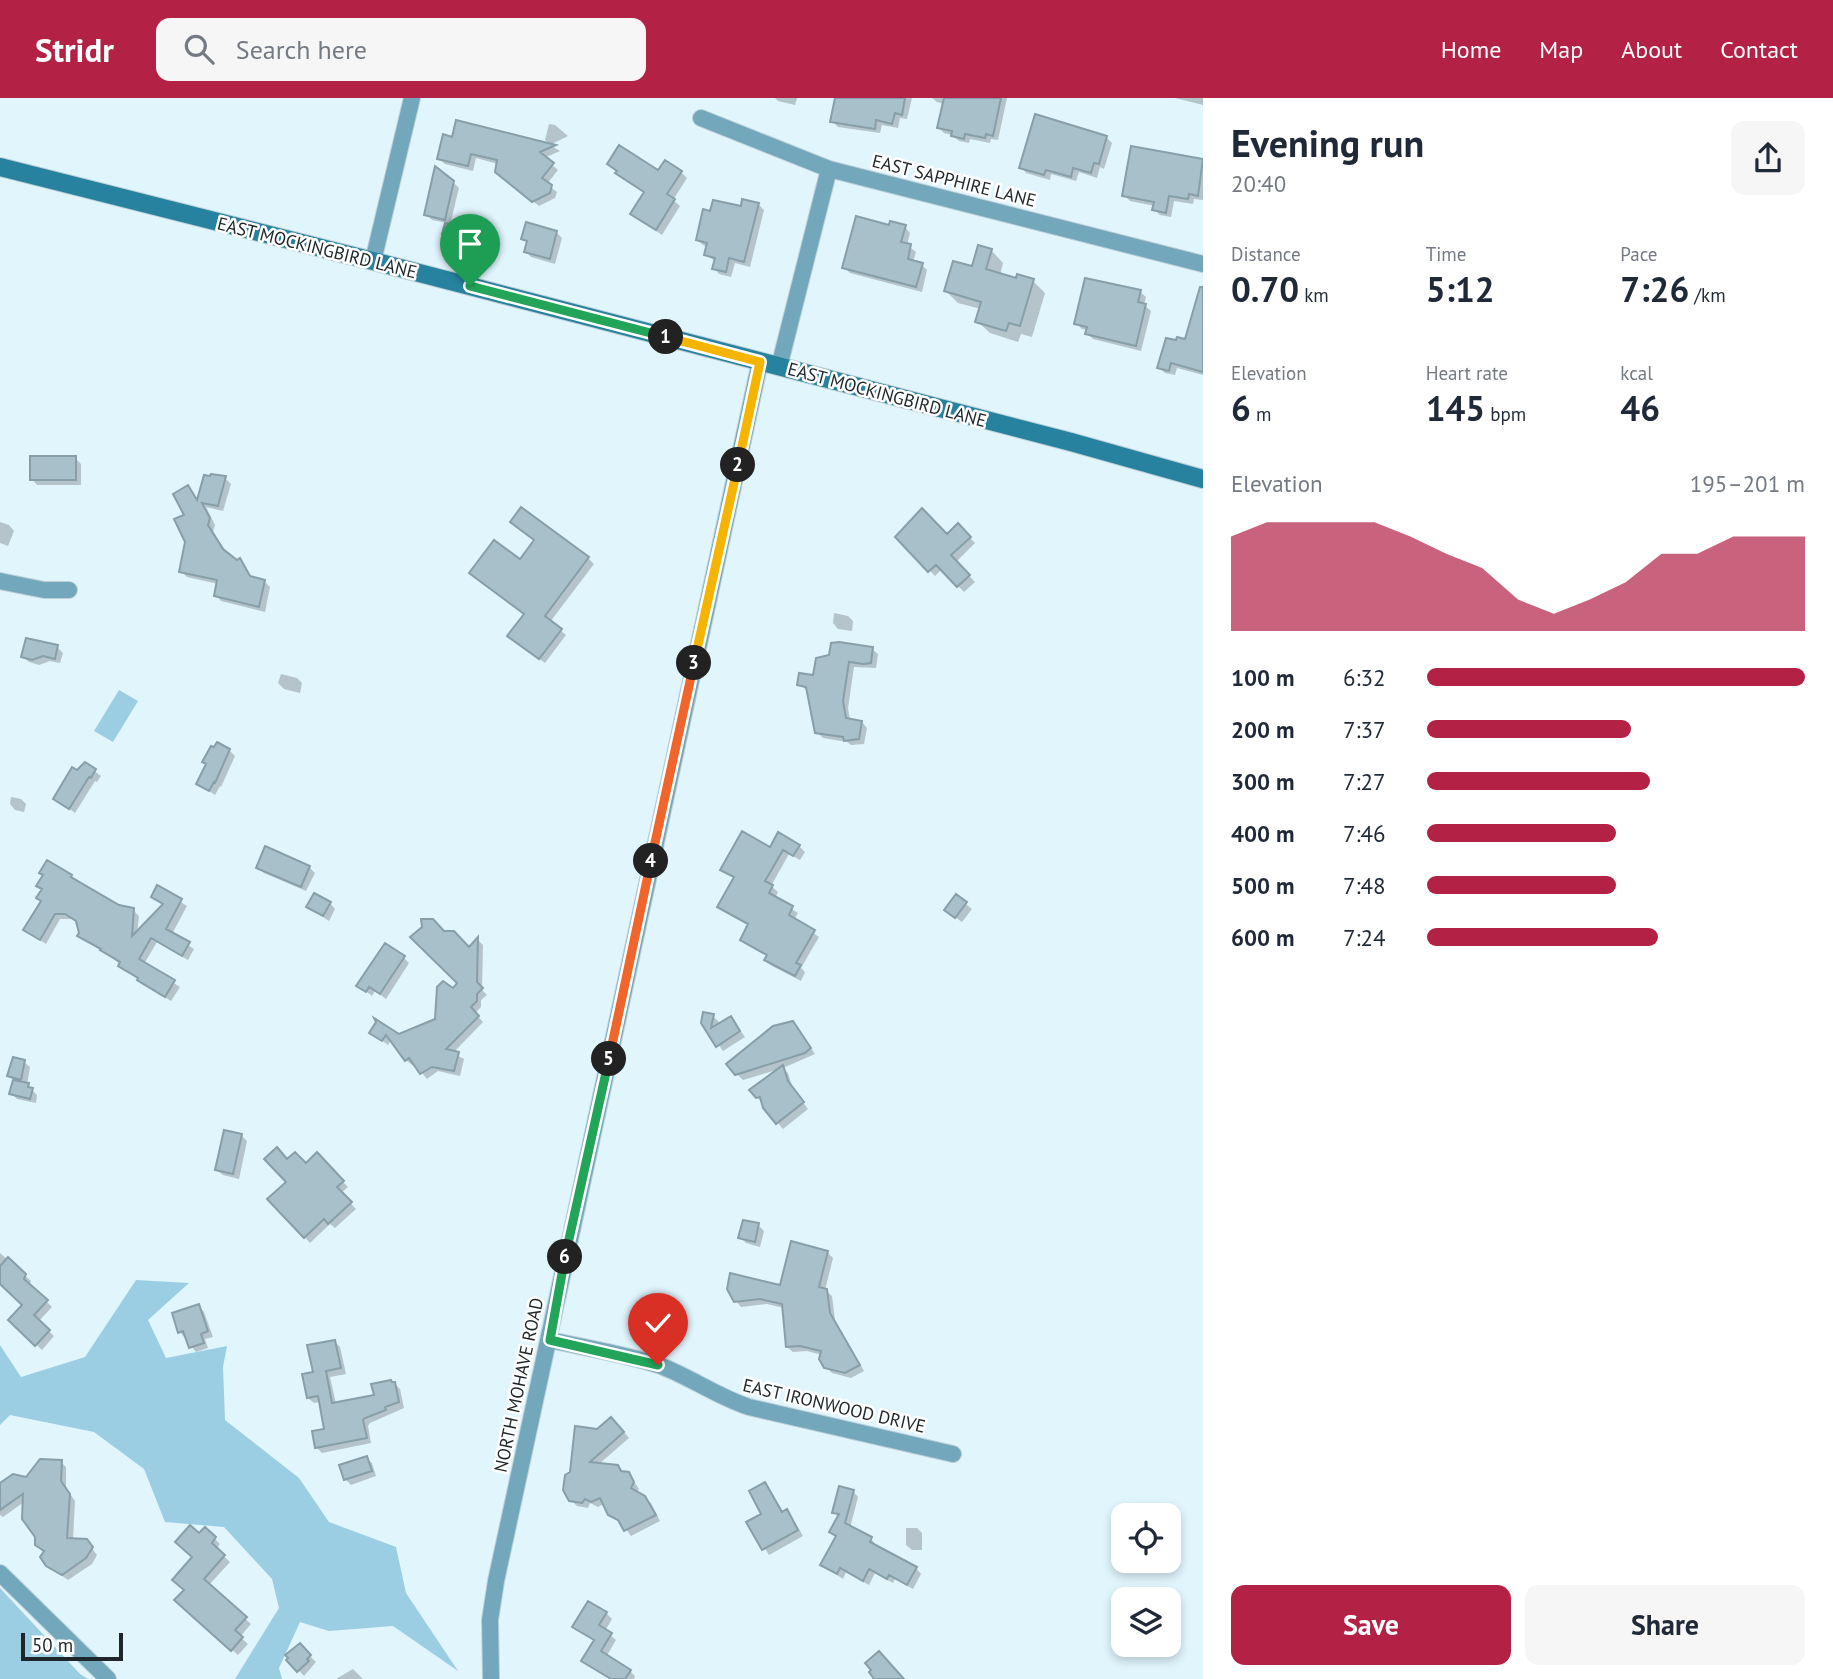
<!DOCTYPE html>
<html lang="en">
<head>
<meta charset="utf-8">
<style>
	body { margin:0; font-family:"PT Sans",sans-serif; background:#f6f6f7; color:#1f2937; height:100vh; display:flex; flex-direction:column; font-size:26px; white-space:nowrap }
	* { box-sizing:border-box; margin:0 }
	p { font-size:23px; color:#747a83 }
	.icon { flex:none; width:38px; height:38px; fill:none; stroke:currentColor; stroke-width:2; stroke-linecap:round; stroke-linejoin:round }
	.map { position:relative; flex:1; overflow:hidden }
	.drawer { display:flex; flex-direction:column; background:#fff; width:630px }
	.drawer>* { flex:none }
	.fabs { position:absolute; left:1111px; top:1405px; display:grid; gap:14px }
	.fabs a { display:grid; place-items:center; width:70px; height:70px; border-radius:14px; background:#fff; box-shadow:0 4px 10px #0003; font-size:35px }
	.scale { position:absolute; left:21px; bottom:18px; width:102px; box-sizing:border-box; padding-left:7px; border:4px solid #1d262a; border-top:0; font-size:19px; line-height:24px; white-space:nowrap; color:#1d262a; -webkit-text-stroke:5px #fff; paint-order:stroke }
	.pin { position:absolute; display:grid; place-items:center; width:60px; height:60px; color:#fff; margin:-72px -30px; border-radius:50% 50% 50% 0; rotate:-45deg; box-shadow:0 0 7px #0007 }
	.pin .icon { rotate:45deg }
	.km { position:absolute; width:35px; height:35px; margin:-18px; border-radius:50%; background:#222; color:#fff; font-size:19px; line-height:35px; text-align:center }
	.round { display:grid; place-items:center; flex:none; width:74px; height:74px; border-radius:14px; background:#f6f6f7 }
	.summary { display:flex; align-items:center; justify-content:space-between; height:119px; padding:0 28px }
	h1 { font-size:38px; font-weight:700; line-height:52px }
	.figures { display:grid; grid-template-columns:repeat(3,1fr); gap:10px; height:119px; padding:7px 28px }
	.figures div { display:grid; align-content:center }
	.figures b { font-size:35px; font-weight:700 }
	.figures small { font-size:19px; font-weight:400 }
	.figures p { font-size:19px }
	.chart { height:196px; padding:14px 28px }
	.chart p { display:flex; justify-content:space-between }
	.chart svg { width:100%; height:126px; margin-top:7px; fill:#b32145; opacity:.7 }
	.cta { display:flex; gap:14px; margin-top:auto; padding:14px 28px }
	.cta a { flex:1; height:80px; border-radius:14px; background:#b32145; color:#fff; font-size:28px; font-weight:700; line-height:80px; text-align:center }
	.cta a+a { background:#f6f6f7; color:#1f2937 }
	ul { padding:0 28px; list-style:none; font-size:23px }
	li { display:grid; grid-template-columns:112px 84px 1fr; align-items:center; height:52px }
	li i { height:18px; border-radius:9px; background:#b32145 }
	header { display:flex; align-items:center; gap:42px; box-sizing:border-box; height:98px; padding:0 35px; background:#b32145; color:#fff }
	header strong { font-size:33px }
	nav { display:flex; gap:38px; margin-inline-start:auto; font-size:24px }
	.search { width:490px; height:63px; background:#f6f6f7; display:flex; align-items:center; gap:18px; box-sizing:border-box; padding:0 24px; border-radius:14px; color:#747a83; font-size:26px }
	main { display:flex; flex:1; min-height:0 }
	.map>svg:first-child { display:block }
</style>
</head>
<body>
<header>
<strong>Stridr</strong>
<div class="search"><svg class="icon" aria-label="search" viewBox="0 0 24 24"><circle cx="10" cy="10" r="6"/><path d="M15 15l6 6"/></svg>Search here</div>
<nav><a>Home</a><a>Map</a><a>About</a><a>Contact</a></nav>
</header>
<main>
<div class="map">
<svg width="1203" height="1581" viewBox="0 0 1203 1581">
	<rect width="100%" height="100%" fill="#e1f5fd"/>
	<!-- green -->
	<path fill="#9bcee2" d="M119,592L138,603L113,644L94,633Z
		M136,1182L189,1185L148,1222L166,1260L227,1248L223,1269L225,1322L299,1380L329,1424L396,1449L406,1495L458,1573L393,1528L329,1533L300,1524L279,1570L282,1581H235L279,1510L272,1481L224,1429L165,1424L144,1371L94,1334L10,1317L0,1327V1247L21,1279L85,1259Z
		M0,1490L80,1576L88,1581H0Z"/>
	<!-- shadow -->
	<path fill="#0003" d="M775,0H797L795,7L778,3Z
		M837,0H912L907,21L900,20L898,30L882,27L880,35L838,29L832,23Z
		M932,0H1007L998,42L991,41L990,45L970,41L969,45L959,43L952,37L944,35L939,30L944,6L937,4Z
		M1175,0H1203V7Z
		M549,26L555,27L568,38L550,47L560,53L544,60L558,72L547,86L557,94L555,100L539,108L503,79L498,66L476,60L473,73L445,66L439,61L444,39L550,47L545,42Z
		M1106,39L1112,45L1104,71L1100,69L1097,80L1079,74L1076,83L1051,76L1050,82L1026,75L1021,69Z
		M1133,50L1203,63V102L1194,101L1193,106L1174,103L1171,119L1160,117L1154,111L1155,108L1130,103L1124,97Z
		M609,66L659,75L681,74L687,80L673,102L680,108L662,137L632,116L645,95L623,81Z
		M453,84L459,90L450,127L477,135L483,141L481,148L450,141L444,135L447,125L432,122L426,116Z
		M758,106L764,112L750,169L735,165L731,179L719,176L714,170L715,163L706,157L708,149L703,147L697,142L742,110Z
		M891,129H905L910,135L907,147L916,154L913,164L922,167L927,172L922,194L850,175L844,169Z
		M556,134L562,140L555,166L531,159L526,154L528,146L523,141Z
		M991,152L1003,165L1000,177L1017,182L1033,183L1045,195L1032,239L1021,236L1018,244L990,235L977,223L981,211L958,205L946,193Z
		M1140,194L1146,199L1144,207L1151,213L1141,253L1093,241L1087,235L1088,232L1082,231L1076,225Z
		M1203,210V277L1177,270L1175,277L1165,275L1159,269L1187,243Z
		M75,360L81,366V387H37L32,381Z
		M225,380L231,386L223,413L206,409L215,427L213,434L228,456L237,464L240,462L253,481L264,483L270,489L265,514L221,503L216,497L218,486L187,479L181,473L187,443L188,389L199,404Z
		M0,424L9,427L14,433L8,448L0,445Z
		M958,428L975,445L956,464L975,484L964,494L942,471L935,478L898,439L947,438Z
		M588,460L594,466L550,524L566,537L545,565L515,543L526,516L520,463Z
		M834,515L848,518L853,523L852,533L838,531L833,525Z
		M57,549L63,555L60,565L50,563L39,567L29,564L23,559Z
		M872,551L878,556L876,570L854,569L848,610L850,622L862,624L867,630L864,646L851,647L847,644L823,640L817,634L809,593L799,587Z
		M281,576L297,580L302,585L300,595L284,591L278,585Z
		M229,652L235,658L221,689L220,688L215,697L199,686Z
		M85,666L101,678L97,684L95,683L75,715L55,700Z
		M11,699L21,701L26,706L24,714L15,712L10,706Z
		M799,748L805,754L800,762L789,756L771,788L778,794L775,800L798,815L794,822L819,839L801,870L805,874L801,883L772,868L766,862L768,859L747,847L742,842L750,828L719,809L735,781L722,771L770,751Z
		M258,769H309L315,775L306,793L264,775Z
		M71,778L119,809L133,812L139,818L137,835L164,808L153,799L158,790L187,808L172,836L194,851L188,862L157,844L144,866L180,889L171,903L145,887L104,853L85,843L79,837L78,825L72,821H60L46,846L25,832L42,803L43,793L38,788Z
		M956,798L972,811L962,824L952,817Z
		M330,805L335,811L329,823L308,809Z
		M444,835L469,851L478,842L483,847L482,892L487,897L481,902V909L475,915L483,924L453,955L464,961L460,978L438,973L427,981L415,966L412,967L406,962L391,942L388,947L371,934L399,938L437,923L459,885Z
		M404,860L409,865L386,901L375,893L372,898L358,887Z
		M713,918L719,924L718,928L731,920L745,939L723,953L703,924Z
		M793,925L815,956L783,970L788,975L793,991L808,1011L783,1031L757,999L780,971L743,982L737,976Z
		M24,964L30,969L27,987L37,997L36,1005L17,1001L11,995L14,982L9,977Z
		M241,1037L247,1043L239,1081L223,1077L217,1072Z
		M317,1057L348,1089L341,1095L356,1111L335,1130L330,1126L310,1145L270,1101L288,1085L287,1063L306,1067Z
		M758,1127L764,1133L760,1149L746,1145L740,1139Z
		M827,1154L833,1160L825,1192L832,1198L835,1222L864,1273L851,1280L832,1275L826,1269L822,1257L807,1253L793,1254L787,1249L784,1210L767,1206L741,1209L736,1203L782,1189Z
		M0,1155L31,1183L29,1187L52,1209L39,1223L54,1238L42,1252L11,1222L24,1207L0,1184Z
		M199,1208L204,1214L213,1239L205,1241L208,1250L196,1254L180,1234Z
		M335,1244L340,1249L346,1276L330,1279L336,1306L377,1298L395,1286L400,1291L404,1310L370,1325L368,1328L371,1345L322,1355L317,1350L326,1332L320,1304L314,1305L308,1300L315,1275Z
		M617,1326L629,1340L599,1366L617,1369L624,1375L629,1376L639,1391L637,1395L651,1405L660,1423L631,1438L622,1425L610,1415L605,1405L598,1409L590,1405L588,1410L577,1408L571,1402V1376L598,1332Z
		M366,1360L372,1365L376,1378L351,1387L345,1381Z
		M61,1364L66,1369V1390L75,1403L73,1442L88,1445L97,1457L92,1466L68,1482L47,1467L45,1454L37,1447V1439L24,1404L3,1419L0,1417V1388L27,1381Z
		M765,1386L784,1415L786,1414L792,1419L803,1438L769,1457L749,1425L764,1417Z
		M853,1393L858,1399L850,1430L871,1441L876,1447L875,1449L916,1470L921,1476L913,1491L895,1481L893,1485L875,1475L869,1487L846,1474L843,1481L822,1467L837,1439L831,1434L839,1420L834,1414Z
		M906,1430H917L922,1435V1452H912L906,1447Z
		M205,1431L220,1446L216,1451L230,1464L209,1487L251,1526L240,1539L248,1546L238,1557L182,1508L199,1438Z
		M606,1515L612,1521L605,1533L616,1542L606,1559L630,1573L635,1578L634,1581H610L583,1562L595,1543L575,1529Z
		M300,1548L316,1564L304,1578L289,1562Z
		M353,1571L363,1581H336Z"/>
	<!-- building -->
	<path fill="#a8c0ca" stroke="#879fa8" stroke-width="2" d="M835,0H905L902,17L895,15L892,26L876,22L875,31L830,24Z
		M944,0H1001L993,38L986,36L985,40L965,36L964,41L951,38L952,33L937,30Z
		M1035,16L1107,38L1099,66L1094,65L1091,75L1073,70L1071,79L1046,72L1044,77L1019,70Z
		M456,22L556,47L540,54L554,65L542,80L552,87L550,95L532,104L495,74L497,62L471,56L468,68L437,61L443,36L452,39Z
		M619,47L658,72L665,62L682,73L667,96L675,101L656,132L630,116L644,94L615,75L617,73L607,66Z
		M1131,48L1203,61L1198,98L1189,96L1188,101L1169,98L1166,115L1152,112L1154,104L1122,98Z
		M435,68L454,83L445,122L424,117Z
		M742,101L759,105L744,164L729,160L726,174L712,171L715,160L704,157L707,145L696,142L703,111L710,113L713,102L741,108Z
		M856,118L889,127L890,123L906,127L901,144L911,146L908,161L923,165L916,189L842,170Z
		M526,124L557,133L550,161L524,154L527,143L521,141Z
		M445,125L478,134L475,144L442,136Z
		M978,147L992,151L986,171L1016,180L1017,176L1034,181L1020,228L1009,225L1006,233L975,224L981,204L944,193L953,163L972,168Z
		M1085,180L1141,192L1138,204L1146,206L1136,248L1085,236L1087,229L1074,226Z
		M1200,189H1203V274L1171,265L1169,273L1157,270L1166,240L1176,242L1177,239L1185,241Z
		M30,358H76V382H30Z
		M211,376L226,378L218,408L202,405L210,420L208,427L223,451L237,462L240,460L250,478L265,482L259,509L214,498L217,482L179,474L185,444L174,421L184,417L173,396L188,387L197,402L204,377L210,378Z
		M521,409L589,459L545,518L562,531L539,561L507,538L524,516L469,475L494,442L520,461L534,442L510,424Z
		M922,410L947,436L958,425L971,439L951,457L970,477L957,489L936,467L928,474L895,439Z
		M26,540L58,547L55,561L43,558L32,562L21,559Z
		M839,544L873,549L871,565L863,566L849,564L843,603L846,620L862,623L859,641L844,643L843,639L815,635L806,589L797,587L799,575L813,577L816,560L829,557L831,545Z
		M217,644L230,651L215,685L214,684L209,693L196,686L206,666L202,664L211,648L214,649Z
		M85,664L96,671L91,680L89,679L69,711L53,701L72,669L77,672Z
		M742,733L770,749L778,734L800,747L793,758L783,752L765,783L773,787L769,795L793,808L789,817L815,832L796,865L801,867L795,878L764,862L767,857L740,842L748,826L717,809L734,779L720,772Z
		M265,748L310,768L301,789L256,770Z
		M47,762L72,777L71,779L119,807L134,810L132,838L163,806L151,799L157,787L182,801L166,831L190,844L182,858L151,840L139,861L175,882L165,899L137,882L138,880L118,868L120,864L100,852L101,851L77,838L79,835L76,823L65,816H55L40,842L23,832L41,803L36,800L42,791L36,788L43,777L39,775Z
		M314,795L331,804L323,818L306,809Z
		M956,796L967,804L955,820L944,812Z
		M421,821H433L444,833H454L469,849L478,839L477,884L483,890L477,896V903L471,909L479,918L446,951L459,954L454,973L432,969L420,976L409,960L405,963L386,937L382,943L369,935L376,924L374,920L399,936L435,921L437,889L443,883L453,890L457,885L410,839L422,829Z
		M385,845L405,858L380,896L369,889L366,894L356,888Z
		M703,914L714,916L711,930L731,918L740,933L716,949L701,925Z
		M793,923L811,950L805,955L735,977L726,966L773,928Z
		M13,959L25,962L21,982L7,978Z
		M783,967L788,983L804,1004L776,1026L763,1010L760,999L756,1000L749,992Z
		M13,982L29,985L28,989L33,990L30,1001L9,996Z
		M224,1032L242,1036L233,1076L215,1072Z
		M277,1049L287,1061L295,1054L306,1065L317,1054L344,1083L337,1089L352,1104L328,1126L324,1121L304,1140L267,1101L286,1084L264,1061Z
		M743,1122L759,1125L755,1144L738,1140Z
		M791,1143L828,1153L819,1189L827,1191L830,1215L860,1267L845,1275L824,1270L819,1261L821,1253L800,1248L786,1249L782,1206L760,1201L734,1204L727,1191L730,1175L780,1187Z
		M8,1159L26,1176L24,1181L48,1202L34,1217L50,1232L35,1248L8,1222L22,1207L0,1186V1168Z
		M199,1206L208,1233L201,1236L204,1245L189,1250L183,1233L178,1235L172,1215Z
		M335,1242L341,1270L326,1273L332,1305L374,1297L371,1286L391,1282L392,1284H395L399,1304L385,1309L386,1312L365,1320L363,1322L367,1340L315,1350L312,1333L324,1331L318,1298L307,1300L302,1276L313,1274L307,1247Z
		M611,1319L624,1334L590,1364L618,1367L621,1373L629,1374L634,1384L631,1390L645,1398L656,1417L624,1433L618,1422L608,1417L600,1400L591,1404L585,1401L582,1405L569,1403L563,1392L565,1377L570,1374L575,1328L597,1331Z
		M367,1358L372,1373L344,1382L339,1367Z
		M40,1361L62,1362L61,1383L70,1396L67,1440L87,1441L93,1449L86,1460L62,1477L46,1468L40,1459L44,1453L35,1447V1439L22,1421L23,1396L0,1412V1385L13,1376L26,1379Z
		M765,1384L782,1414L787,1411L798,1432L762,1452L746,1424L761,1416L749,1393Z
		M839,1388L854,1392L845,1425L872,1439L870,1444L917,1469L907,1487L889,1477L887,1481L869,1471L863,1483L840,1470L837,1476L820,1467L836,1438L829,1434L839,1416L832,1415Z
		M190,1427L199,1435L205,1429L216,1439L212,1445L225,1457L204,1481L247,1519L235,1532L243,1539L231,1553L174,1502L184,1492L172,1482L192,1459L175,1444Z
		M588,1503L607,1514L599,1527L612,1535L601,1553L631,1572L625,1581H611L581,1563L594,1542L572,1529Z
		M300,1545L311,1557L307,1561L309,1563L297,1574L286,1562L288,1560L285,1557Z
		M879,1553L904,1581H874L869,1574L871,1572L865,1565Z"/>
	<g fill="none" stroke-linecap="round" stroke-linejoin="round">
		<defs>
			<path id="street" d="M701,20L829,71L1203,166
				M373,163L412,0
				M779,269L829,71
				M0,483L44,492H69
				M550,1242C586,1250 626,1256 661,1268C692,1280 718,1299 749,1309L953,1356
				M0,1475L108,1581
				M491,1581L490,1522L496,1483L760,264"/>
			<path id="secondary" d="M0,69L373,163L1071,344L1203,381"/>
		</defs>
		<!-- street casing -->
		<use href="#street" stroke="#bed0d7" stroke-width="18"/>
		<!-- secondary casing -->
		<use href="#secondary" stroke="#bed0d7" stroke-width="20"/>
		<!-- street -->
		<use href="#street" stroke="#73a7bb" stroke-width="16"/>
		<!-- secondary -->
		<use href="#secondary" stroke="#26829f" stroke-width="18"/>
	</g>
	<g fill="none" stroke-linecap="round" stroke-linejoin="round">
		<defs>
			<path id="split-1" d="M470,188L666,239"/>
			<path id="split-2" d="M666,239L760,264L738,367"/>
			<path id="split-3" d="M694,565L738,367"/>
			<path id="split-4" d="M651,763L694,565"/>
			<path id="split-5" d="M609,961L651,763"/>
			<path id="split-6" d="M565,1159L609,961"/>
			<path id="split-7" d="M565,1159L550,1242L658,1267"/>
		</defs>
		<!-- split-1 casing -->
		<use href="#split-1" stroke="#fff" stroke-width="14"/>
		<!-- split-2 casing -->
		<use href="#split-2" stroke="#fff" stroke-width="14"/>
		<!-- split-3 casing -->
		<use href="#split-3" stroke="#fff" stroke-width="14"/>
		<!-- split-4 casing -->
		<use href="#split-4" stroke="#fff" stroke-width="14"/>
		<!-- split-5 casing -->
		<use href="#split-5" stroke="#fff" stroke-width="14"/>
		<!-- split-6 casing -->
		<use href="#split-6" stroke="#fff" stroke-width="14"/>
		<!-- split-7 casing -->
		<use href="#split-7" stroke="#fff" stroke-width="14"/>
		<!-- split-1 -->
		<use href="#split-1" stroke="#22a559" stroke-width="9"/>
		<!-- split-2 -->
		<use href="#split-2" stroke="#f5b400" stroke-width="9"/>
		<!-- split-3 -->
		<use href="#split-3" stroke="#f5b400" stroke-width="9"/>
		<!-- split-4 -->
		<use href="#split-4" stroke="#f0652b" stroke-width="9"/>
		<!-- split-5 -->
		<use href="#split-5" stroke="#f0652b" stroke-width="9"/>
		<!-- split-6 -->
		<use href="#split-6" stroke="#22a559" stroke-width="9"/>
		<!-- split-7 -->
		<use href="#split-7" stroke="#22a559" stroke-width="9"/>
	</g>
	<g text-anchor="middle" stroke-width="5" stroke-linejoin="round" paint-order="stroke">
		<!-- street labels -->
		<g font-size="18" fill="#1d262a" stroke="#fff">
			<text transform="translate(954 83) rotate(14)" y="6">EAST SAPPHIRE LANE</text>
			<text transform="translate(317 150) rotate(14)" y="6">EAST MOCKINGBIRD LANE</text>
			<text transform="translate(887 297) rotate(15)" y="6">EAST MOCKINGBIRD LANE</text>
			<text transform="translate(519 1287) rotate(-78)" y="6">NORTH MOHAVE ROAD</text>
			<text transform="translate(834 1308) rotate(13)" y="6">EAST IRONWOOD DRIVE</text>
		</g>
	</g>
</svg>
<div class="fabs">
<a><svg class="icon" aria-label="locate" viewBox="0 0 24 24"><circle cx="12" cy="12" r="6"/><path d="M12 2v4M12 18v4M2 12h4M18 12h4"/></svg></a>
<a><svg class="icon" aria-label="layers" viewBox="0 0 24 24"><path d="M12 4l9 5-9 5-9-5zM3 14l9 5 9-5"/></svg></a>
</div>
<div class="scale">50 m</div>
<div class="pin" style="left:470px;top:188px;background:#1e9e55"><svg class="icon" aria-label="arrive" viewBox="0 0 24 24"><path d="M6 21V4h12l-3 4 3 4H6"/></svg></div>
<div class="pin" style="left:658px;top:1267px;background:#d93025"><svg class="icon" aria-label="check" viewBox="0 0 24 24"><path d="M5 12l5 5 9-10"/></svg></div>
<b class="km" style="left:666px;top:239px">1</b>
<b class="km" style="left:738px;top:367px">2</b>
<b class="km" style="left:694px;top:565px">3</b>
<b class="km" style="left:651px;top:763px">4</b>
<b class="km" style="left:609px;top:961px">5</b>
<b class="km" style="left:565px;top:1159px">6</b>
</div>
<section class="drawer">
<div class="summary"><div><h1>Evening run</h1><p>20:40</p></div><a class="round"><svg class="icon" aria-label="share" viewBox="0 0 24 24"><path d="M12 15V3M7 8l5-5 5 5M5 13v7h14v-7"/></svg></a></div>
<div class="figures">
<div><p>Distance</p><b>0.70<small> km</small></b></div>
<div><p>Time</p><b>5:12</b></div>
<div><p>Pace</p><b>7:26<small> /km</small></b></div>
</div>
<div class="figures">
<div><p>Elevation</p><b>6<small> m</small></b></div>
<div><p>Heart rate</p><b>145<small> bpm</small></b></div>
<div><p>kcal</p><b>46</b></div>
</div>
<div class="chart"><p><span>Elevation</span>195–201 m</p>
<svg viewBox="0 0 160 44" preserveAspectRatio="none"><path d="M0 44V11L10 6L20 6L30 6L40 6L50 11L60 17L70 22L80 33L90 38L100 33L110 27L120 17L130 17L140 11L150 11L160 11V44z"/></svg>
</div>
<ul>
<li><b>100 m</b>6:32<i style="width:100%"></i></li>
<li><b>200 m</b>7:37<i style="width:54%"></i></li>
<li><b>300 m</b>7:27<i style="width:59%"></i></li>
<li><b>400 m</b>7:46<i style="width:50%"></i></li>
<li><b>500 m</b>7:48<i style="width:50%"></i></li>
<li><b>600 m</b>7:24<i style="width:61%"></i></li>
</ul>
<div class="cta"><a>Save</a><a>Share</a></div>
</section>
</main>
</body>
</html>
